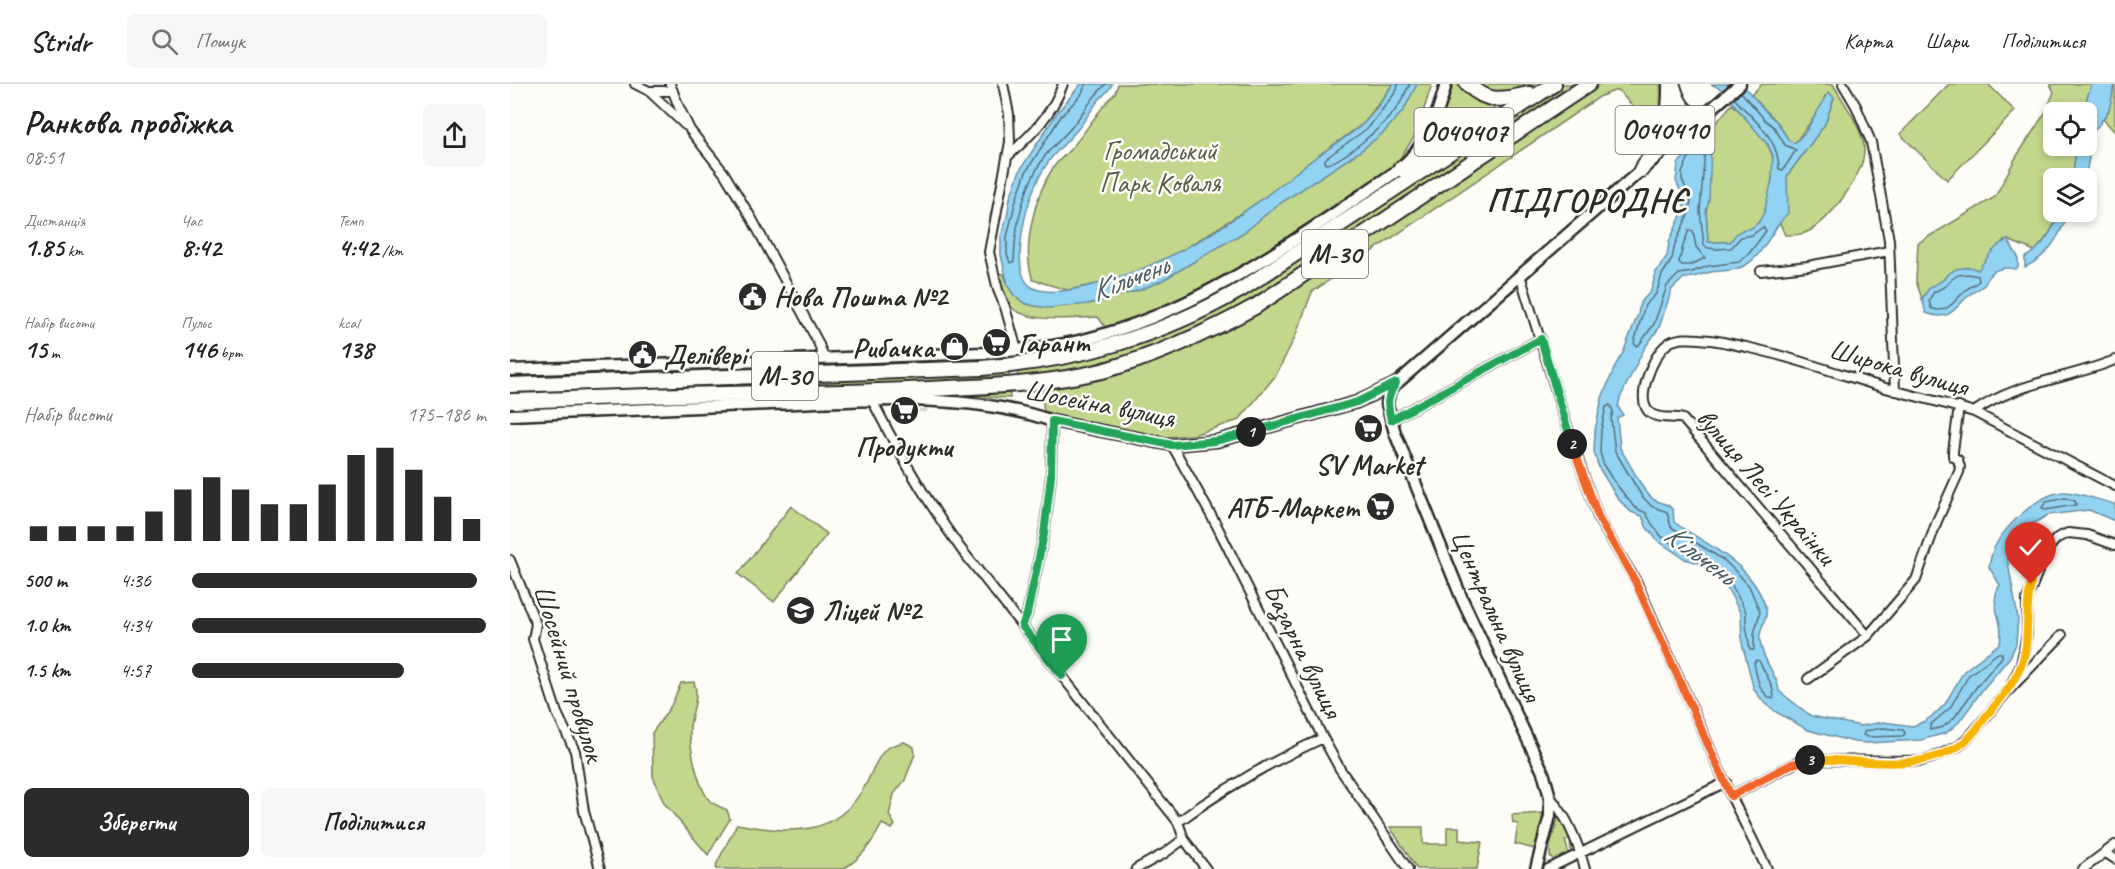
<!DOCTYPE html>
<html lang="uk">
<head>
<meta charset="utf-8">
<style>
	body { margin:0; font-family:Caveat,sans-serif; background:#f6f6f6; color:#222; height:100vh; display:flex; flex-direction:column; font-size:22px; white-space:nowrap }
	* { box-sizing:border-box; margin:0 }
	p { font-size:20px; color:#767676 }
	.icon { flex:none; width:33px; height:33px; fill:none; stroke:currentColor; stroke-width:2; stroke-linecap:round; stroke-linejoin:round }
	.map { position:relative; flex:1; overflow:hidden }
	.details { display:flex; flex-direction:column; background:#fff; width:510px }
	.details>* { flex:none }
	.buttons { position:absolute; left:1533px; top:18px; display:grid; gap:12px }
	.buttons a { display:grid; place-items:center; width:54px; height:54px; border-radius:9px; background:#fff; box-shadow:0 3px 9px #0003; font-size:30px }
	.pin { position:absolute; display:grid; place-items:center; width:51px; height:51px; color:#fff; margin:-62px -26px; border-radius:50% 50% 50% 0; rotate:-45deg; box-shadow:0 0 6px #0007 }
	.pin .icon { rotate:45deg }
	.km { position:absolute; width:30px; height:30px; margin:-15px; border-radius:50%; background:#222; color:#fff; font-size:16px; line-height:30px; text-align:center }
	.round { display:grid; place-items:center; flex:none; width:63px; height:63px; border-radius:9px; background:#f6f6f6 }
	.overview { display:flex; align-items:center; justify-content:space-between; height:102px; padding:0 24px }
	h1 { font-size:33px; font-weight:700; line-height:45px }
	.figures { display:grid; grid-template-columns:repeat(3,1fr); gap:9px; height:102px; padding:6px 24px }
	.figures div { display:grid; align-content:center }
	.figures b { font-size:26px; font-weight:700 }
	.figures small { font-size:16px; font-weight:400 }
	.figures p { font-size:16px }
	.chart { height:168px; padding:12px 24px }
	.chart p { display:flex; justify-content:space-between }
	.chart svg { width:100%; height:108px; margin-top:6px; stroke:#2b2b2b; stroke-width:6 }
	.action { display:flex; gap:12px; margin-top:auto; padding:12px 24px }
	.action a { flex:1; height:69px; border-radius:9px; background:#2b2b2b; color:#fff; font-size:24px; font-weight:700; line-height:69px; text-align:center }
	.action a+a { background:#f6f6f6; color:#222 }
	ul { padding:0 24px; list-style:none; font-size:20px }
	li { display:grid; grid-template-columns:96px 72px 1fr; align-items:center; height:45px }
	li i { height:15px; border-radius:8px; background:#2b2b2b }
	header { display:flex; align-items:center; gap:36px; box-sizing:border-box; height:84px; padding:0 30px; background:#fff; border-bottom:2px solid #e0e0e0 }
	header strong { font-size:28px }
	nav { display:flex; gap:33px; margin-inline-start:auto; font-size:21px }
	.search { width:420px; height:54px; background:#f6f6f6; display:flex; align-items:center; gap:15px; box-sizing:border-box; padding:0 21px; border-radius:9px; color:#767676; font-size:22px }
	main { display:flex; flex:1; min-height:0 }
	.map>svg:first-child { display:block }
</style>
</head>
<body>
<header>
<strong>Stridr</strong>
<div class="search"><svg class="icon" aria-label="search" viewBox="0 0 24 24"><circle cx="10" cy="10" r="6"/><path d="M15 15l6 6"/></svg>Пошук</div>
<nav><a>Карта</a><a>Шари</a><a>Поділитися</a></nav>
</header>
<main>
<section class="details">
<div class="overview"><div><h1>Ранкова пробіжка</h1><p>08:51</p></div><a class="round"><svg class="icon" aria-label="share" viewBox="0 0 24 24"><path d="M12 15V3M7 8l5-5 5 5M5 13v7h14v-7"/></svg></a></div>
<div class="figures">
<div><p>Дистанція</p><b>1.85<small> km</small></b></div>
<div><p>Час</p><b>8:42</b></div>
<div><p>Темп</p><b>4:42<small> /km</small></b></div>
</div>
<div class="figures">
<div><p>Набір висоти</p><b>15<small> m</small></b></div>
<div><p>Пульс</p><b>146<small> bpm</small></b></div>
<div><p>kcal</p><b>138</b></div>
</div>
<div class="chart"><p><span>Набір висоти</span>175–186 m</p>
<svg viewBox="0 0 160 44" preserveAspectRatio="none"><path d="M5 44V38M15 44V38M25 44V38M35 44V38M45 44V32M55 44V23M65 44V18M75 44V23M85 44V29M95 44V29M105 44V21M115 44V9M125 44V6M135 44V15M145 44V26M155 44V35"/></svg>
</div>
<ul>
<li><b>500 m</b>4:36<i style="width:97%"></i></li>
<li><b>1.0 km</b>4:34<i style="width:100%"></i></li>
<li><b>1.5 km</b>4:57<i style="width:72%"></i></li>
</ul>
<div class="action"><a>Зберегти</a><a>Поділитися</a></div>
</section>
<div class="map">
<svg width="1605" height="785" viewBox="0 0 1605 785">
	<rect width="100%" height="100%" fill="#fdfcf7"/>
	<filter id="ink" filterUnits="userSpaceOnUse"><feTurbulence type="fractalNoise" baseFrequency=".0167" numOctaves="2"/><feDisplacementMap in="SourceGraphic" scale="12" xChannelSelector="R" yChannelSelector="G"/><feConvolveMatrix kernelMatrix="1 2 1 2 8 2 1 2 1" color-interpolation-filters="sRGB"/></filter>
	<g filter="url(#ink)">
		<!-- green -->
		<path fill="#c2d68c" stroke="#76805c" stroke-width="1.5" d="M608,0H883L854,39L798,79L754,115L676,164L641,182L611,194L588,200L557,206L523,196C511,165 525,111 543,84C549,75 558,69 565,60C579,43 589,25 605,9Z
			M907,0H922L906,50L890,74L873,90L721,190L627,234L597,245L588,233C564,234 519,240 501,223C494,217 490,198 487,189L494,190L498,202L504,211L514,219L525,222L578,220L630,206L651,197L736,147L766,122L849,68L874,48L893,27Z
			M940,0H952L993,19L908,75L929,41Z
			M962,0H1025L1017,5L989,12Z
			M1052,0H1063L824,163L720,228L632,267L566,285L508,294L507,285L665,243L906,95Z
			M1089,0H1150C1153,25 1146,46 1138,69L1133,70L1136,46L1131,32L1109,7H1104L1091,12L802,208L785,253L766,291L729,336L683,351L656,353L575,338L534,328L531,304L677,262L941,98Z
			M1252,0H1323C1334,19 1350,40 1354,62C1357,87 1322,133 1301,146C1293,151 1284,151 1275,151L1269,137L1277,129V92L1315,40L1324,14L1315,12L1311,24L1285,59L1279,57L1268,39L1241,11Z
			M1439,0H1478L1505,27L1437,96L1390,50Z
			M1540,0H1582L1572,28H1544V62H1567L1562,94H1544V128H1550C1544,143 1537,155 1525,167L1498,156L1493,157L1468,186L1438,190L1432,197L1420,203L1412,215L1406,197L1408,159L1485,113L1505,75L1535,29L1544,8Z
			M1605,2V48L1593,35L1599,26L1601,8Z
			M1222,20C1234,32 1257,54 1262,71C1265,81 1262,96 1260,107C1258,118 1256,129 1249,138C1240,149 1230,145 1220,158H1198L1196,127L1199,98L1195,52Z
			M494,272L495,276L225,287L231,282Z
			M147,284L159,289L0,296V290Z
			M498,286L500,294L467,297L195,306V297Z
			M191,298L190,306L0,314V306Z
			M499,306L500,314L416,311L200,319L199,313Z
			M281,422L317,450L264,518L228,490Z
			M184,598C190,615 181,627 180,644C179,661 188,704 200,717C204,721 212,723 217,726L220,735L198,771L154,719L143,692L142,649L161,622L171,599Z
			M394,658L404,663L405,670L395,696L384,710L379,731L385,741L382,745L372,740C362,759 352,774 333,785H206L207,779L227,740C281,750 327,754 356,700C362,689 367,672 377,664C381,661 389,660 394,658Z
			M1032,729L1033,734L1025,765L1005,760L1008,740L1003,739L1002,731Z
			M1049,731L1067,765L1061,768L1060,755L1055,756L1059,770L1044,776L1040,772V762Z
			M880,743H913V760H937V743H949V756L972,758L967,785H907Z"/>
		<!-- water -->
		<path fill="#92d3f3" stroke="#6990a3" stroke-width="1.5" d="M571,0H602C599,8 590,13 585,21C579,29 574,38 567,46C558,57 547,66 539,77C523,98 514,131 511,157C506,204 521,213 565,205C655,187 728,136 798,79C816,65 836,55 853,40C865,29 874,13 883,0H907L893,27L874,48L849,68L766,122L736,147L651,197L630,206L578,220L538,224L525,222L514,219L504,211L498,202L491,171V152L497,133L500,114L510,86L547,29Z
			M1201,0H1232L1260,32L1268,39L1279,57L1285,59L1296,47L1319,8L1324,14L1315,40L1277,92L1278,129C1261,145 1252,177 1229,184C1219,187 1210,187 1201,188C1191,190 1184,194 1174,194L1162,205L1149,244L1134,265L1110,314L1108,323L1113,331L1107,334L1110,364L1135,407L1144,416L1158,421L1163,426L1164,438C1199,463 1243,479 1256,525C1258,535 1251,542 1250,551C1249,555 1251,561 1252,565C1255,580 1268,592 1269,607L1301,632L1351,642L1373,638L1403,642L1415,637L1425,630L1435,620L1454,587L1490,559C1495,534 1477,521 1490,501L1479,483C1480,478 1481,473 1482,469C1491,445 1529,408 1555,408C1567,408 1591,417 1605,420V437L1579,426L1538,431L1514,445L1502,460L1498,470V479L1508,534L1506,560L1500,573L1473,605L1449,638L1436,649L1411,656L1358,659L1344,658L1298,646L1266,628L1253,617L1244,606L1232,559L1231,530L1215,500L1193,480L1175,475L1148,457L1137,444L1132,432L1121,428L1108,415L1089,384L1084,369L1085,346L1092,314L1106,280L1113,269L1128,230L1130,219L1141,207L1146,188L1157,172L1159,158L1173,127L1175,117L1166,97L1168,80L1188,56L1195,52L1199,55L1201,61L1199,116L1196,127L1198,158H1220L1227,149L1234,145H1240L1248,139L1254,129L1262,96L1263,72L1258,61L1211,5Z
			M1582,0H1605C1601,8 1603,18 1598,27C1593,38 1584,45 1578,55L1577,54L1576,28H1572Z
			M1577,61L1579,74L1575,94H1562L1567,62Z
			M1550,128H1560C1549,151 1540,172 1515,183V173C1533,165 1543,145 1550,128Z
			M1498,156L1508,173V183L1505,185C1496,183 1485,184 1479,192C1476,194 1477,198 1475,200C1471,205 1464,207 1459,211C1444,225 1440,238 1416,229L1412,215L1420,203L1432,197L1438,190L1446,185L1460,183L1468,186C1476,176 1485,160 1498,156Z"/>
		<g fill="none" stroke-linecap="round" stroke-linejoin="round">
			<!-- shore -->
			<path stroke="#546e7b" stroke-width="1.5" d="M576,0L571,11L551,32L516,88L506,116L497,153V170L500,179L504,177C505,143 513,105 533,75C541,62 555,53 564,40C575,26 583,12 596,0
				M888,0L887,6L859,43L815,75V80C832,79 875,40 886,25C892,18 895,8 900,0
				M1224,14C1243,36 1269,53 1269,85L1273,86L1286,66L1275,61L1264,43L1255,36L1231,8
				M1190,63H1193L1195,65L1190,127L1194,161L1198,164L1209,165L1221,164L1231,153L1242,151L1253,143L1256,147L1238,171L1229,178L1198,182L1182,188L1169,190L1157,202L1144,240L1129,261L1126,262L1124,259L1135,221L1146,210L1152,191L1162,175L1165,160L1179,129L1181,116L1172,96V89L1178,75Z
				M1179,146L1183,147L1186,163L1195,174L1181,181H1172L1169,178L1173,162Z
				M1458,190L1468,192L1469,197C1465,200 1461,202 1457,205C1446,214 1438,232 1421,224L1419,216L1424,208L1436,202L1442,195L1448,191Z
				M1100,321L1103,327L1101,335L1105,367L1131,411L1141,422L1157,428L1161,443L1215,477L1231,493L1239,502L1250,528L1244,550V566H1240L1236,541V528L1219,496L1196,475L1177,469L1152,453L1142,440L1136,429L1124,423L1103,396L1094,382L1090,368L1091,346L1096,323Z
				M1555,414L1565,417L1566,421L1535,426L1532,424L1536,418Z
				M1488,569H1492V573L1468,601L1444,634L1433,643L1420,646V641L1440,624L1459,591Z
				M1246,576L1249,577L1262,602L1264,613L1263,615C1249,610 1247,593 1244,579Z
				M1373,644L1393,646L1395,649L1393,652L1358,653L1353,651L1355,647Z"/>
			<!-- street-tunnel -->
			<path stroke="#d3d2ce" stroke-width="8" stroke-dasharray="8 4" stroke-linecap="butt" d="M413,265V328"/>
			<defs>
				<path id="street" d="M125,0L139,7L175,41
					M160,0L169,23L180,46L214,89L242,135L308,258L314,274
					M493,0L499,30L500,58L479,168L488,206L495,223L507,266
					M1333,0L1346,22L1361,58L1379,156L1385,307
					M139,7H163
					M498,72C522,50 542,31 553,0
					M1251,187L1298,182L1379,167
					M1010,191L1061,355L1089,436L1126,497L1221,712L1257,785
					M362,316C388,368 417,418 451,465L668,738L674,755L696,785
					M1464,328C1506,298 1558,295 1605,276
					M881,336L1031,255
					M662,361L707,442L813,654L830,685L898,785
					M0,476L26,540L23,555L47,629L65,667L74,727L90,785
					M512,542L517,530L534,450L541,392L542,337
					M1358,552L1173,335C1162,332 1146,336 1138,327C1126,312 1143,272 1156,261C1167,251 1187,255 1200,256C1212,257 1224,261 1236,263C1278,272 1318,286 1359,299C1393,310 1429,317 1464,328L1605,402
					M1298,595L1358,552L1406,496L1427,437L1449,388L1450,383L1448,376L1443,372V367L1449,323
					M1502,599L1511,581L1517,550V515L1536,467L1547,454L1558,449L1577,451L1605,461
					M1221,712L1291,676L1411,677L1422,674L1449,662L1459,653L1497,608L1552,551
					M1040,713C1058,733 1068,759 1075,785
					M668,738C713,705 762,677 813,654
					M1596,769L1605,775
					M626,785L655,769L674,755
					M1038,785L1216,698
					M1573,785L1605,761"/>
				<path id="secondary" d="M0,286L474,269C507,266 541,264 573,256C692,227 790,152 890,85C918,58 926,37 936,0
					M886,299L879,309L877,320L885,349L952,515L1033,688L1040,713V732L1026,785
					M0,331C87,327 174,324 260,320C349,317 457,307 542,337L662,361L707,357L847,318L887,299L1230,0"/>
				<path id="highway" d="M957,0C978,20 993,16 1019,10
					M1163,2C1168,19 1175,34 1195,31
					M890,85L976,35
					M1131,86C1153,56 1161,38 1160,0
					M0,301L472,284C568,276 649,253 732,205L1044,0
					M0,317C87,314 175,310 262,309C321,309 380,307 439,304C491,302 541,299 592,287C646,272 697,249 746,222L1079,0"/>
			</defs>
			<!-- street casing -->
			<use href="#street" stroke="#2b2b2b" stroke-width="12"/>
			<!-- secondary casing -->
			<use href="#secondary" stroke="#2b2b2b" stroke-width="15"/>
			<!-- highway casing -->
			<use href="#highway" stroke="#2b2b2b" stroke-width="18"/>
			<!-- street -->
			<use href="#street" stroke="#fdfcf7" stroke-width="8"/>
			<!-- secondary -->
			<use href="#secondary" stroke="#fdfcf7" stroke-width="10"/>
			<!-- highway -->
			<use href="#highway" stroke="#fdfcf7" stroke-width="14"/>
		</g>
	</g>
	<g fill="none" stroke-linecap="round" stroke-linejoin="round" filter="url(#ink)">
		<defs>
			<path id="split-1" d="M552,592L512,542L517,530L534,450L541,392L542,337L662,361L706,357L741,348"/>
			<path id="split-2" d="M741,348L847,318L886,299C876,314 877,319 881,336L1031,255L1062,360"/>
			<path id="split-3" d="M1062,360L1089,435L1125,497L1221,712L1282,680L1300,676"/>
			<path id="split-4" d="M1300,676C1348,674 1406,690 1449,662C1461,654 1469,642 1477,631C1490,616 1503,601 1511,582C1521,556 1514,527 1521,500"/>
		</defs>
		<!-- split-1 casing -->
		<use href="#split-1" stroke="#fff" stroke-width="12"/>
		<!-- split-2 casing -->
		<use href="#split-2" stroke="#fff" stroke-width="12"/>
		<!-- split-3 casing -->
		<use href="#split-3" stroke="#fff" stroke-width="12"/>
		<!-- split-4 casing -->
		<use href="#split-4" stroke="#fff" stroke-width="12"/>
		<!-- split-1 -->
		<use href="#split-1" stroke="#22a559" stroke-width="8"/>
		<!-- split-2 -->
		<use href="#split-2" stroke="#22a559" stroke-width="8"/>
		<!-- split-3 -->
		<use href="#split-3" stroke="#f0652b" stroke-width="8"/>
		<!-- split-4 -->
		<use href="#split-4" stroke="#f5b400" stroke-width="8"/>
	</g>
	<!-- icons -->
	<defs>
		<symbol id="civic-disc" viewBox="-11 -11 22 22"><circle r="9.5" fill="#2b2b2b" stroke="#fdfcf7"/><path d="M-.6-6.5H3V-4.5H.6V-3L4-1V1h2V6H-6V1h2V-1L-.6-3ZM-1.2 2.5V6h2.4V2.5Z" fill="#fff"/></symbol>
		<symbol id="supermarket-disc" viewBox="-11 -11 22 22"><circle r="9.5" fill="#2b2b2b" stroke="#fdfcf7"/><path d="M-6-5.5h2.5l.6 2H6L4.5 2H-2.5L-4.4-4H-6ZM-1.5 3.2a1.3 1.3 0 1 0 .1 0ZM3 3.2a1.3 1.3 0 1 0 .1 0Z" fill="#fff"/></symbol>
		<symbol id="shop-disc" viewBox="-11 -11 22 22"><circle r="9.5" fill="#2b2b2b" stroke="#fdfcf7"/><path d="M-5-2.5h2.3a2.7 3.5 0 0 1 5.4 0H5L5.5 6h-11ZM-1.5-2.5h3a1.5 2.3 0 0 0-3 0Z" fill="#fff"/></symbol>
		<symbol id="school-disc" viewBox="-11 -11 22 22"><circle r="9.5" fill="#2b2b2b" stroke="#fdfcf7"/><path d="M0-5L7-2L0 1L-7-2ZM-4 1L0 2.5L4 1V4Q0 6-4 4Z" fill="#fff"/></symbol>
	</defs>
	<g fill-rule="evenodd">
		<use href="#civic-disc" x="226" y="196" width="33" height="33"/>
		<use href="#supermarket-disc" x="470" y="242" width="33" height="33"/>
		<use href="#shop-disc" x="428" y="246" width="33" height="33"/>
		<use href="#civic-disc" x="116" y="254" width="33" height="33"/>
		<use href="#supermarket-disc" x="378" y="310" width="33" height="33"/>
		<use href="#supermarket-disc" x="842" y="328" width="33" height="33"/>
		<use href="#supermarket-disc" x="854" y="406" width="33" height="33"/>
		<use href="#school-disc" x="274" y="510" width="33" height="33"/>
	</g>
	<g text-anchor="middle" stroke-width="5" stroke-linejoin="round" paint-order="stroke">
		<!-- shield labels -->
		<g fill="#fdfcf7" stroke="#6a6a68" stroke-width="1.5">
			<rect x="1105.5" y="22" width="99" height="48" rx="4.5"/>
			<rect x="904.5" y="24" width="99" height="48" rx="4.5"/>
			<rect x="792" y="146" width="66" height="48" rx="4.5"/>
			<rect x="242" y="268" width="66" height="48" rx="4.5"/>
		</g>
		<g font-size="27" font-weight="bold" fill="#2b2b2b">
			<text x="1155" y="55">О040410</text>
			<text x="954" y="57">О040407</text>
			<text x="825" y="179">М-30</text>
			<text x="275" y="301">М-30</text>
		</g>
		<!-- park labels -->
		<g font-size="28" fill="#585e48" stroke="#fdfcf7">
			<text x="650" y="76">Громадський<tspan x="650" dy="32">Парк Коваля</tspan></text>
		</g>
		<!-- poi labels -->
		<g font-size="28" font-weight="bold" fill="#2b2b2b" stroke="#fdfcf7" text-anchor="start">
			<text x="264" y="222">Нова Пошта №2</text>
			<text x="508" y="268">Гарант</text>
			<text x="424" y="273" text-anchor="end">Рибачка</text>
			<text x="154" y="280">Делівері</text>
			<text x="394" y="372" text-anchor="middle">Продукти</text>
			<text x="859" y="390" text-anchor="middle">SV Market</text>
			<text x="850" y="433" text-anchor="end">АТБ-Маркет</text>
			<text x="312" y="536">Ліцей №2</text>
		</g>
		<!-- street labels -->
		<g font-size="28" fill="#2b2b2b" stroke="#fdfcf7">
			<text transform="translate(1389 283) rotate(16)" y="10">Широка вулиця</text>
			<text transform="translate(590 319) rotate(11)" y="10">Шосейна вулиця</text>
			<text transform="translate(1257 402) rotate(49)" y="10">вулиця Лесі Українки</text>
			<text transform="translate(987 531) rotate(66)" y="10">Центральна вулиця</text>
			<text transform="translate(794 566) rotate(64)" y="10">Базарна вулиця</text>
			<text transform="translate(60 589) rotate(73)" y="10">Шосейний провулок</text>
		</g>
		<!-- water labels -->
		<g font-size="30" font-style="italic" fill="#4a5d67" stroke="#fdfcf7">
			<text transform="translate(619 194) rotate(-21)" y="10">Кільчень</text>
			<text transform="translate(1190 470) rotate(37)" y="10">Кільчень</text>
		</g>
		<!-- district labels -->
		<g font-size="34" font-weight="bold" letter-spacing="1.5" fill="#2b2b2b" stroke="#fdfcf7">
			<text x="1077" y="127">ПІДГОРОДНЄ</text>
		</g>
	</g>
</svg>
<div class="buttons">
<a><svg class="icon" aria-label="locate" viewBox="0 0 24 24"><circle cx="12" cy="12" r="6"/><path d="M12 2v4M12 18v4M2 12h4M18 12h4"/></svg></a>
<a><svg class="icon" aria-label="layers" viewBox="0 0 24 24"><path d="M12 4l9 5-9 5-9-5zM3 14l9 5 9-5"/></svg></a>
</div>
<div class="pin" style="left:552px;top:592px;background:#1e9e55"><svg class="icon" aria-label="arrive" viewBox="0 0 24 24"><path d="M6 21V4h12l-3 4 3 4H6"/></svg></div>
<div class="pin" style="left:1521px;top:500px;background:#d93025"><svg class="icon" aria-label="check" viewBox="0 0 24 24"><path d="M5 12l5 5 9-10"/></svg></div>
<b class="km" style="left:741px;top:348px">1</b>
<b class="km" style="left:1062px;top:360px">2</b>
<b class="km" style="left:1300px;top:676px">3</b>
</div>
</main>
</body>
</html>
